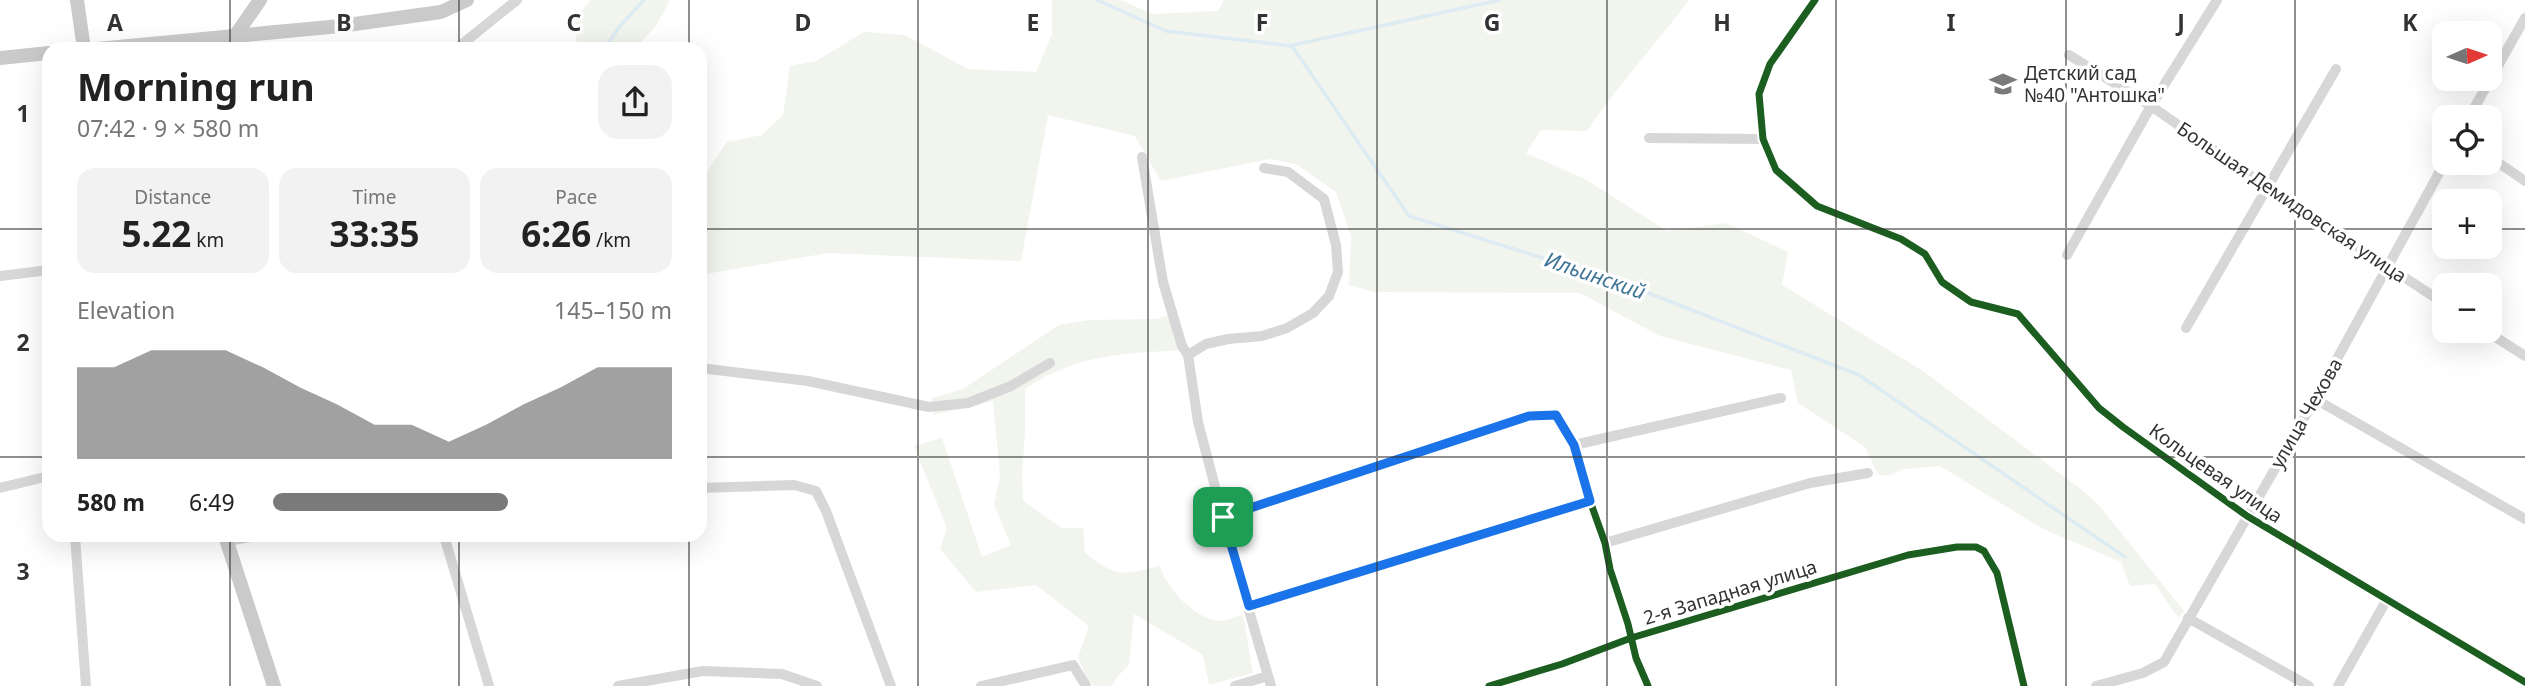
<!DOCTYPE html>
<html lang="en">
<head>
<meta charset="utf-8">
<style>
	body { margin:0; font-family:"Noto Sans",sans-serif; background:#f2f2f2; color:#222; height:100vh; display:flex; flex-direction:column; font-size:26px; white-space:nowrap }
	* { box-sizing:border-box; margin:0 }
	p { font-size:23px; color:#767676 }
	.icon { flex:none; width:38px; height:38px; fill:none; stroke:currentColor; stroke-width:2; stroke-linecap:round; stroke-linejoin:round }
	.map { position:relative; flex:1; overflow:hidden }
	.sheet { position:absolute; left:42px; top:42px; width:665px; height:500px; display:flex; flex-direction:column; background:#fff; border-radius:21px; box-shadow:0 7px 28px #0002 }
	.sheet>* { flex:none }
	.needle { width:46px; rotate:87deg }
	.controls { position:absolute; left:2432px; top:21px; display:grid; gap:14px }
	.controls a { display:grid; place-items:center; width:70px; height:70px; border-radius:14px; background:#fff; box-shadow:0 7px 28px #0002; font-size:35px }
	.pin { position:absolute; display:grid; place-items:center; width:60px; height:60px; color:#fff; margin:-30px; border-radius:14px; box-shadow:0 4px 10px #0006 }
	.round { display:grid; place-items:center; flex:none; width:74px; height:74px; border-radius:21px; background:#f2f2f2 }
	.overview { display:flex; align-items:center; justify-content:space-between; height:119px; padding:0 35px }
	h1 { font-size:38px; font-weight:700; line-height:52px }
	.stats { display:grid; grid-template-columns:repeat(3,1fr); gap:10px; height:119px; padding:7px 35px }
	.stats div { display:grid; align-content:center; border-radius:18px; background:#f2f2f2; text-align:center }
	.stats b { font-size:35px; font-weight:700 }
	.stats small { font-size:19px; font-weight:400 }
	.stats p { font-size:19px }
	.chart { height:196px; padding:14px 35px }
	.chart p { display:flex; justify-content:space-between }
	.chart svg { width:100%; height:126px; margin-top:7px; fill:#7a7a7a; opacity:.7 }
	ul { padding:0 35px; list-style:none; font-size:23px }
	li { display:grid; grid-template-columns:112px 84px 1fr; align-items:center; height:52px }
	li i { height:18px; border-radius:9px; background:#7a7a7a }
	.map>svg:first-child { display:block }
</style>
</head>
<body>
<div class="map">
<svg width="2525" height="686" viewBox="0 0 2525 686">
	<rect width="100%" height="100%" fill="#fff"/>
	<!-- green -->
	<path fill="#f1f5ed" d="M591,0H670L656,26L634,49H577L574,19Z
		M1052,0H1120L1153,14L1218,11L1224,0H1689C1656,44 1618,85 1587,131L1541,130L1526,153L1585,179L1667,231L1726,223L1788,252L1782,285L1923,371L2082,490L2097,503L2184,611L2178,618L2155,584L2130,586L2121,562L2043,529L1940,466L1903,469L1890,475H1878L1865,447L1798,403L1791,370L1660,336L1580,293L1374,292L1349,285L1351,236L1336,192L1296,164L1270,159L1161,181L1135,136L1048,115L1021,261L828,253L700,275V182L727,142L762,135L783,115L790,66L816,61L864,32L905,35L968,69L1036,72L1052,34Z
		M1170,315L1181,350C1121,354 1076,354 1025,389V433L1022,473L1023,501L1062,528H1083L1085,553C1118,578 1121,575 1160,566C1166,588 1196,620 1220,621C1227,621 1236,616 1243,615L1253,673L1209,685L1203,655L1134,614L1129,665L1118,676L1112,686H1094L1087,679L1078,657L1089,626L1036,585L976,592L940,549L947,528L914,446L942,438L982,557L1011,545L994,505L1000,476L993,401L934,415L932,398L963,389L1059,325L1089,320L1156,319Z"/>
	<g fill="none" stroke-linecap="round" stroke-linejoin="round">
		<!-- stream -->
		<path stroke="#ddebf3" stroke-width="3.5" d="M1097,0L1166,31L1292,46L1409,216L1625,284L1859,375L2125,557
			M1293,45L1500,0
			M604,49L620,26L644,0"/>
		<!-- minor -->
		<path stroke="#d7d7d7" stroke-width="10" d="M1815,0L1770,64L1759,94L1763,139L1776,170L1817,206L1901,239L1925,254L1942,282L1971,302L2018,314L2099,408L2123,427L2247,516L2525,682
			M456,49L517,0
			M2069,55L2151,106L2267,187L2445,304
			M2469,117L2525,18
			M1649,138L1763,139
			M1142,157L1163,282L1182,346L1188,355L1198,422L1234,559L1271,686
			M2490,157L2525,181
			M2067,255L2151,106L2217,0
			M0,276L49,270
			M2186,328L2336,69
			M2486,331L2525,356
			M1188,355L1206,344L1228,339L1262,336L1287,328L1313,313L1329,296L1338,272L1336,245L1324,199L1288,172L1264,168
			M700,368L808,381L929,407L968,403L1011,386L1050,363
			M2315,399L2525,519
			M1574,445L1781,398
			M0,488L49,476
			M700,488L794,485L816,491L826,511L891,686
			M1223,517L1529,416L1556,415L1574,445L1590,501L1605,543L1610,569L1628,624L1636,658L1648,686
			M75,536L86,686
			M444,536L489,686
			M227,541L257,536
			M1605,543L1810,483L1868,473
			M1249,605L1590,501
			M2188,618L2309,686
			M618,686L703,671L782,674L817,686
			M981,686L1073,665L1086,686
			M1235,686L1268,676
			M1489,686L1562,664L1631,638L1908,555L1957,547H1976L1984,551L1997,573L2024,686
			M2096,686L2143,673L2164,662L2315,399L2445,162
			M2338,686L2386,601"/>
		<!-- primary -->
		<path stroke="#cacaca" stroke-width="14" d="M77,0L84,49
			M340,26L441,12L467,0
			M226,49L260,0
			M0,58L49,53
			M225,536L274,686"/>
		<!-- primary-bridge -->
		<path stroke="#cacaca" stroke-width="14" d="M97,49L340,26"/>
		<defs>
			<path id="cycleway" d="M1815,0L1770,64L1759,94L1763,139L1776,170L1817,206L1901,239L1925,254L1942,282L1971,302L2018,314L2099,408L2123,427L2247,516L2525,682
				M1223,517L1529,416L1556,415L1574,445L1590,501L1605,543L1610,569L1628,624L1636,658L1648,686
				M1489,686L1562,664L1631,638L1908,555L1957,547H1976L1984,551L1997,573L2024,686"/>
		</defs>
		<!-- cycleway casing -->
		<use href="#cycleway" stroke="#fff" stroke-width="11"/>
		<!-- cycleway -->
		<use href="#cycleway" stroke="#1b5e20" stroke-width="7"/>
	</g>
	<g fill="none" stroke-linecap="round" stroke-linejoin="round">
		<defs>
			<path id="route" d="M1556,415L1574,445L1590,501L1249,606L1223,517L1529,416Z"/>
		</defs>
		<!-- route casing -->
		<use href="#route" stroke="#fff" stroke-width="14"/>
		<!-- route -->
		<use href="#route" stroke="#1a73e8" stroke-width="9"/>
	</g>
	<!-- grid -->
	<path fill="none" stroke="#333" stroke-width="2" stroke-opacity="0.55" d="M230,0V49M459,0V49M689,0V49M918,0V686M1148,0V686M1377,0V686M1607,0V686M1836,0V686M2066,0V686M2295,0V686M0,229H49M700,229H2445M2490,229H2525M0,457H49M700,457H2525M230,536V686M459,536V686M689,536V686"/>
	<!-- icons -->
	<defs>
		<symbol id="school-bare" viewBox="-9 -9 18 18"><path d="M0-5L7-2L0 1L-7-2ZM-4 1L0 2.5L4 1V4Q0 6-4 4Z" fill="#7a7a7a" stroke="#fff" stroke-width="2.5" paint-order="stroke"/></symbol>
	</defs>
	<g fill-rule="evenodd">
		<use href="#school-bare" x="1984" y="65" width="38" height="38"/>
	</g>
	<g text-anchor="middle" stroke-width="7" stroke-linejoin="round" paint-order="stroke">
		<!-- poi labels -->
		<g font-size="19" fill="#333" stroke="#fff" text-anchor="start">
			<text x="2024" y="80">Детский сад<tspan x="2024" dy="22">№40 "Антошка"</tspan></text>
		</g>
		<!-- street labels -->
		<g font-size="19" fill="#333" stroke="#fff">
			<text transform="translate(2292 202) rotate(34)" y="7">Большая Демидовская улица</text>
			<text transform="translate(2306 413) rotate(-60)" y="7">улица Чехова</text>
			<text transform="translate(2216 473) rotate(35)" y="7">Кольцевая улица</text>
			<text transform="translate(1730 592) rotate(-17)" y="7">2-я Западная улица</text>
		</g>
		<!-- water labels -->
		<g font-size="21" font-style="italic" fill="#3f7597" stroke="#fff">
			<text transform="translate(1595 276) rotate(19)" y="7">Ильинский</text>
		</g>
	</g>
	<g font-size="23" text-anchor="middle" font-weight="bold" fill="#333" stroke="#fff" stroke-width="7" stroke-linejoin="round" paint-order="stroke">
		<text x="115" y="31">A</text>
		<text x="344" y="31">B</text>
		<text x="574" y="31">C</text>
		<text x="803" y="31">D</text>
		<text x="1033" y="31">E</text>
		<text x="1262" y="31">F</text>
		<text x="1492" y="31">G</text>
		<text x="1722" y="31">H</text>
		<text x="1951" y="31">I</text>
		<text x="2181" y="31">J</text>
		<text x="2410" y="31">K</text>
		<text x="23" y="122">1</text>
		<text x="23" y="351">2</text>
		<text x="23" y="580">3</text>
	</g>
</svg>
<div class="controls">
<a><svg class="needle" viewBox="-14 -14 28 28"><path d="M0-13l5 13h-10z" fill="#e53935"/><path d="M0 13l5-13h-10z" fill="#767676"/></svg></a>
<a><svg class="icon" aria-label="locate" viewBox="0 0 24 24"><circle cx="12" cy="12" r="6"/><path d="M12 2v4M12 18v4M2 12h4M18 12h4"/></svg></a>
<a>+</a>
<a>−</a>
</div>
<div class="pin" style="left:1223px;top:517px;background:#1e9e55"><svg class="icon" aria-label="arrive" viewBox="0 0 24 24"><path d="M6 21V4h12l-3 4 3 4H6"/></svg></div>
<section class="sheet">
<div class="overview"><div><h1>Morning run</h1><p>07:42 · 9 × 580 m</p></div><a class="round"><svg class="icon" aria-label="share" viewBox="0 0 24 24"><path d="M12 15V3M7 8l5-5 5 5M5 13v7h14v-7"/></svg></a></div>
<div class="stats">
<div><p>Distance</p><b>5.22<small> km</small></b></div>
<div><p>Time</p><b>33:35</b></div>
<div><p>Pace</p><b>6:26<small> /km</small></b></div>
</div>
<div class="chart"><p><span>Elevation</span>145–150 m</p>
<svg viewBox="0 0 160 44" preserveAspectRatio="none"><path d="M0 44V12L10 12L20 6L30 6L40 6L50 12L60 19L70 25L80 32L90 32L100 38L110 32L120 25L130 19L140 12L150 12L160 12V44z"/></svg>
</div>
<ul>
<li><b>580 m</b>6:49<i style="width:59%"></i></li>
</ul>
</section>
</div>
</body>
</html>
